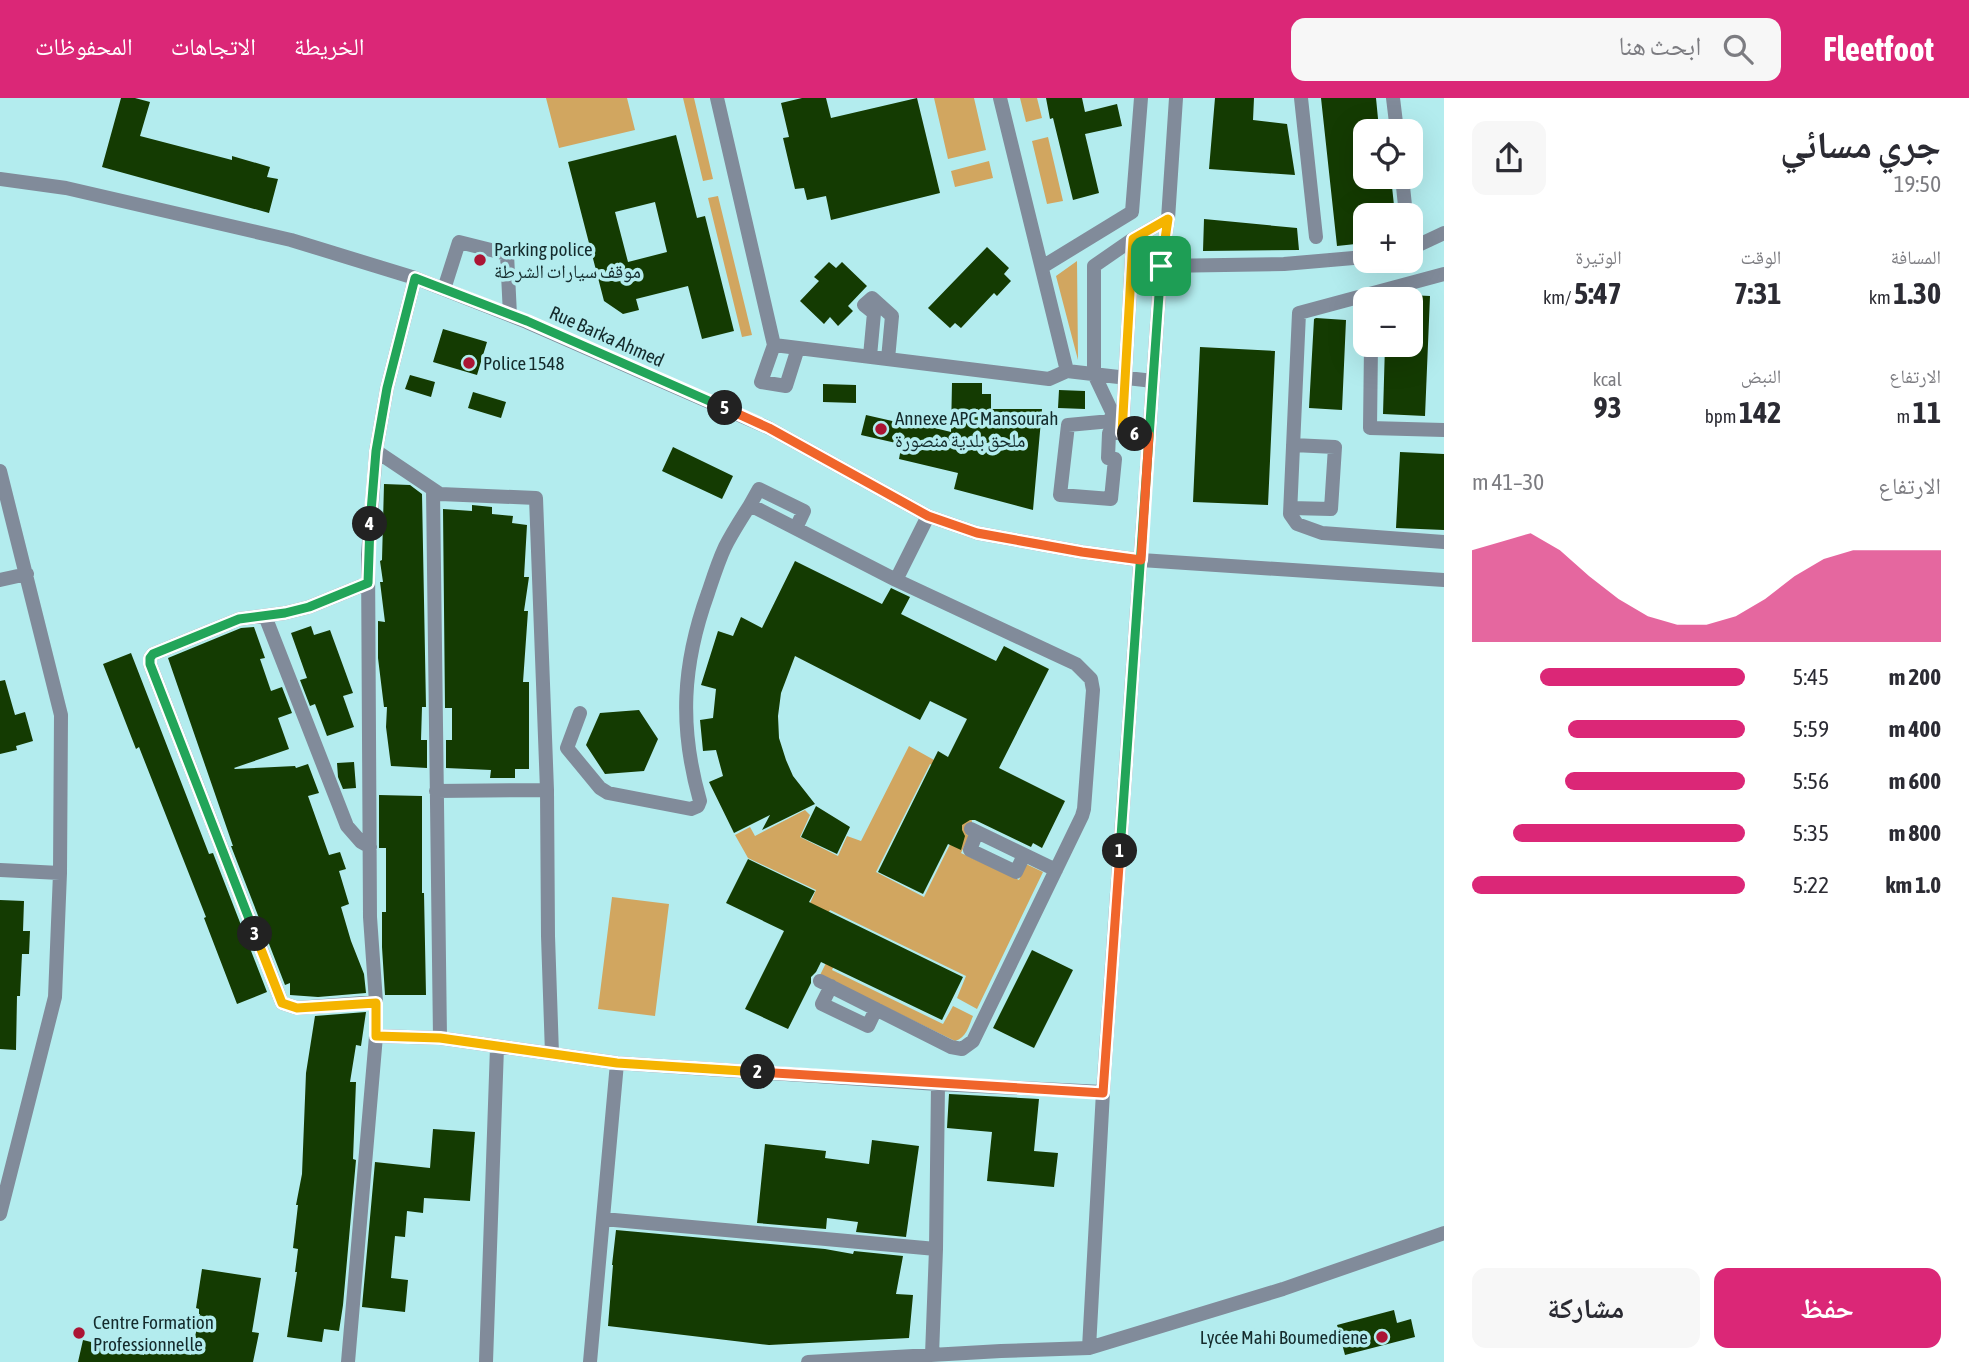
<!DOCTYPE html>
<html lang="ar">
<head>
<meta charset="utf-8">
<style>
	body { margin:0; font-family:"Asap Condensed","Noto Naskh Arabic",sans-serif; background:#f7f7f7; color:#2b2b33; direction:rtl; height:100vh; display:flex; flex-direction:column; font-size:26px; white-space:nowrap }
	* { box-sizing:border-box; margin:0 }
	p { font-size:23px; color:#7c7c81 }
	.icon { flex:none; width:38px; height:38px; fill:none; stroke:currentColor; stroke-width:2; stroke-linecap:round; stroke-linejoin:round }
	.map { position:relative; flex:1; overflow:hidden; direction:ltr }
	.sheet { display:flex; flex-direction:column; background:#fff; width:525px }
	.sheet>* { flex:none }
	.buttons { position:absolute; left:1353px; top:21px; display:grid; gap:14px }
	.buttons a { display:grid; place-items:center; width:70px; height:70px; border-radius:14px; background:#fff; box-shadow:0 7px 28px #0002; font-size:35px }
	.pin { position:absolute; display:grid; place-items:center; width:60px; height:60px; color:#fff; margin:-30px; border-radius:14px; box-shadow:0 4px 10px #0006 }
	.km { position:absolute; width:35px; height:35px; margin:-18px; border-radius:50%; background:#222; color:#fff; font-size:19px; line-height:35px; text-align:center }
	.round { display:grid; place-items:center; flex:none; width:74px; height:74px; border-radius:14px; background:#f7f7f7 }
	.overview { display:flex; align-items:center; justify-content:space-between; height:119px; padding:0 28px }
	h1 { font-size:38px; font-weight:700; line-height:52px }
	.figures { display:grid; grid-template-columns:repeat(3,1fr); gap:10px; height:119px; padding:7px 28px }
	.figures div { display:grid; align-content:center }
	.figures b { font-size:30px; font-weight:700 }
	.figures small { font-size:19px; font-weight:400 }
	.figures p { font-size:19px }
	.chart { height:196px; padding:14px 28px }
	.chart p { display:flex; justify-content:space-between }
	.chart svg { width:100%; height:126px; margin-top:7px; fill:#db2777; opacity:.7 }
	.cta { display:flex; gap:14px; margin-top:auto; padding:14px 28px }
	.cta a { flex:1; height:80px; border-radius:14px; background:#db2777; color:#fff; font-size:28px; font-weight:700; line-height:80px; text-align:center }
	.cta a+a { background:#f7f7f7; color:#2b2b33 }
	ul { padding:0 28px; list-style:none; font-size:23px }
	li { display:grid; grid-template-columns:112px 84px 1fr; align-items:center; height:52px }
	li i { height:18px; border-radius:9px; background:#db2777 }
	header { display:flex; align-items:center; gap:42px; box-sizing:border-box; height:98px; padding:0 35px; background:#db2777; color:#fff }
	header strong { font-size:33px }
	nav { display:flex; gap:38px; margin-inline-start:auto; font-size:24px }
	.search { width:490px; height:63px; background:#f7f7f7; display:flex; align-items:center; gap:18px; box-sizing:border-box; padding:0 24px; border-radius:14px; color:#7c7c81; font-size:26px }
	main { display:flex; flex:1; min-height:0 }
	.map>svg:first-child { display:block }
</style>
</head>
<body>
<header>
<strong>Fleetfoot</strong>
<div class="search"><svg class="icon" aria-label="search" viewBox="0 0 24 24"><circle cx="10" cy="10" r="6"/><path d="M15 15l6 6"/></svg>ابحث هنا</div>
<nav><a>الخريطة</a><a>الاتجاهات</a><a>المحفوظات</a></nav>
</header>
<main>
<section class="sheet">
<div class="overview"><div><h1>جري مسائي</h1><p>19:50</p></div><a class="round"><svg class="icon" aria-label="share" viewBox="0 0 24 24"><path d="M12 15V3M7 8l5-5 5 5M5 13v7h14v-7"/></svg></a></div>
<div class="figures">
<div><p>المسافة</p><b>1.30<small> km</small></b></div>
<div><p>الوقت</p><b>7:31</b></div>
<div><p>الوتيرة</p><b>5:47<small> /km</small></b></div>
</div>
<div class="figures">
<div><p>الارتفاع</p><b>11<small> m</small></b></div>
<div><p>النبض</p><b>142<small> bpm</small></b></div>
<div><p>kcal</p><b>93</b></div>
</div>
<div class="chart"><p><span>الارتفاع</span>30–41 m</p>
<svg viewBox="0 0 160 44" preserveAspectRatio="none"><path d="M0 44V12L10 9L20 6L30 12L40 21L50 29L60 35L70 38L80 38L90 35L100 29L110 21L120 15L130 12L140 12L150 12L160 12V44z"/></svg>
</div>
<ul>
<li><b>200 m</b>5:45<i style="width:75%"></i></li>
<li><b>400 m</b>5:59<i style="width:65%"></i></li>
<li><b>600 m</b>5:56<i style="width:66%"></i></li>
<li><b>800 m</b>5:35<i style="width:85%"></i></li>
<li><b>1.0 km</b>5:22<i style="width:100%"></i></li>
</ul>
<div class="cta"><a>حفظ</a><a>مشاركة</a></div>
</section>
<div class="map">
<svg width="1444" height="1264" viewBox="0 0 1444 1264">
	<rect width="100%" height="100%" fill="#b3ecee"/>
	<!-- green -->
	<path fill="#d1a660" d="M546,0H627L635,32L559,50Z
		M683,0H694L713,81L703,83Z
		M934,0H974L986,52L948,61Z
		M1020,0H1037L1042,20L1026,24Z
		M1048,39L1063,103L1047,106L1032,43Z
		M989,63L993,80L955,89L951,73Z
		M718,98L752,237L742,239L708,100Z
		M1077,163L1078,262L1056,178Z
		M909,648L952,672L950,675L930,666L876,774L924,799L969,708L972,724L966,736L969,738L961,755L1019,782L1026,766L1043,774L977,911L957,900L966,878L830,812L825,821L807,812L816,792L748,760L735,737L750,729L755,738L805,712L810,717L800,739L838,758L847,738L861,743Z
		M612,799L669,806L655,918L598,911Z
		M827,863H836L832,872L943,926L953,908L973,918C969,928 966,940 955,943L820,877Z"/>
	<!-- building -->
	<path fill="#143b02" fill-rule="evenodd" d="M121,0H135L150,4L140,38L232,62V58L270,69L267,79L278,81L269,115L102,69Z
		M802,0H826L831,20L917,0L940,95L831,122L826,98L807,102L804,90L795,91L783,40L789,39L781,5Z
		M1046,0H1082L1085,14L1117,6L1122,28L1085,36L1099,95L1073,102L1053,20L1050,21Z
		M1215,0H1254L1253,22L1287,26L1295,77L1209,71Z
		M1321,0H1376L1379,31L1365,32V79H1391L1395,117H1365V145L1337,148Z
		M676,37L697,120L705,118L734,233L702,241L688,188L636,201L639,212L623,216L604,203L568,64ZM655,104L667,154L628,164L615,114Z
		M1204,121L1297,130L1299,152L1203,153Z
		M987,149L1009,170L1004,176L1011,183L997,198L994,195L961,230L955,225L950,230L928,210Z
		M829,164L836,170L842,164L867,188L848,208L853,213L838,228L830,219L824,226L800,203L819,183L814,179Z
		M1410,197L1430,198L1425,318L1383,316L1385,247H1410Z
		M1316,220L1346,222L1342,312L1309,310L1314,221Z
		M443,231L487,244L477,277L433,264Z
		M1200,249L1275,253L1268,407L1193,404Z
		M410,277L435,284L431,299L405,291Z
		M952,285H982V296H991V311H1042L1033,412L954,391L958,375L899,361L901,350L895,349L896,345L861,337L866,317L901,325L902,322L951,334Z
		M823,286L856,287V305L823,304Z
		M1059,292L1085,293V311L1058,310Z
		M473,294L506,304L501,320L468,310Z
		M673,349L733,378L722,401L662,373Z
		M1400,354L1444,356V432L1396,430Z
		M384,386L410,387L422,396L426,609H422L421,642H427V670L391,668L386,629L387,609H384L378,560V523L385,524L380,484H383L380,463L382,462Z
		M472,407L492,409V416L513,418L512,425L527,427L524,479H529L524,513H528L523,584H529V671H515V680H490L491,672L446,670V642H452V610H445L443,411L472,413Z
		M795,463L882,506L891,490L910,499L901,516L996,563L1004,548L1049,571L999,670L1065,703L1042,750L1033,745L1031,749L975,722H970L962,727V732L965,738L961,752L948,746L923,796L878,774L938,653L948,659L967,621L930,603L920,622L795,558L781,595L778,618L779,640L786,662L793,678L815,706L762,732L770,717L734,735L709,684L723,678L716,652L703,653L700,622L713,620L716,591L701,587L718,533L733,538L741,519L762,530Z
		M311,528L314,537L330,532L353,595L343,598L354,629L327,638L315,606L310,608L300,582L307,580L291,535Z
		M254,529L265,560L260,561L271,593L282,589L292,615L278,620L289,651L234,670L235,671L295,668L296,670L308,666L319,695L308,698L329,757L340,754L346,771L339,773L349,806L341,809L351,843L364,876L366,895L318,899L290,897V885L285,887L231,748H233L168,560L241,530Z
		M131,555L209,756L213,755L267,894L237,906L204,820L206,819L139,649L136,651L103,566Z
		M5,582L15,617L25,614L33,643L16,648L17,652L0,656V583Z
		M639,612L658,641L644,673L605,676L586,647L600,615Z
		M354,664L356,690L343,691L338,679L337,665Z
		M379,697L422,698V795H424L426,897H385L382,849V814H386V750H379Z
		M816,708L850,729L837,756L801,739Z
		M748,761L815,793L809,804L963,879L942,922L821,864L816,874L811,879V885L788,931L745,911L784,833L726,805Z
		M0,802L24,803L23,833H30L29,856H22L20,898H17L16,952L0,951Z
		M1032,852L1073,872L1034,950L993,930Z
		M366,914L361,948L356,947L350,984H356L353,1061L356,1062L343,1207L339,1233L324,1231L322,1244L287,1239L297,1174H295L298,1151L293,1150L298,1107H296L302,1076L306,975L315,918Z
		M949,996L1039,1001L1034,1053L1058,1055L1054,1089L987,1083L992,1034L947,1030Z
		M433,1031L475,1034L470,1103L424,1100L423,1115L407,1113L405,1139L395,1138L391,1180L408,1182L405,1214L362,1209L375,1064L430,1070Z
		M872,1042L919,1048L906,1139L856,1134L858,1124L827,1120L826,1131L757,1125L765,1046L826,1053L825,1060L869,1066Z
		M616,1132L825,1151L853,1156L854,1153L903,1158L896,1196L913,1197L909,1240L769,1247L608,1228L613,1167H612Z
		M202,1171L261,1180L252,1234L259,1235L253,1264H78L83,1242L144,1257L147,1246L191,1257L200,1216H199V1211L196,1210Z
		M1394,1212L1397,1225L1411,1221L1415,1239L1345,1257L1337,1227Z"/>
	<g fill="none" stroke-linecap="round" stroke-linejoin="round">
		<!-- minor -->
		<path stroke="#818b9a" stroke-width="14" d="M717,0L774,247L1049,281L1067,273L1000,0
			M1301,0L1316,139
			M1393,0L1397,33
			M1402,79L1406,117
			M0,81L66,90L291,142L415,180L527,224L769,330L928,418L977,435L1082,454L1141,462L1444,482
			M1133,141L1122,335H1109L1108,360L1115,361L1111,401L1060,397L1068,327L1111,323L1112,314L1094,276V168Z
			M1133,141L1168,121
			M1410,151L1444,135
			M1161,168L1284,166L1365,159
			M1042,169L1132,114L1141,0
			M1444,176L1299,215L1290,416L1297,426L1322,435L1444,444
			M444,191L459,144L507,156L510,217
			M774,247L761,284L786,288L798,250
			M1371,247L1370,330L1444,332
			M870,258L874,215L864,207L872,200L892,218L888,261
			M1067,273L1153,283
			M1118,327L1122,335L1149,337
			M376,353L440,396L536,400L547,692
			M0,373L61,617L60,775L55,899L0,1116
			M433,392L440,940
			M750,407L759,391L804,413L796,430
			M1291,410L1331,411L1335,349L1293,347
			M0,482L27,476
			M368,485L309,509L285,515L239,521L153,556L150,560V566L282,905L297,910L376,904
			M265,518L347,728L361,744L370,749
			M580,615L567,650L600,690L608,695L691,711L698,708L700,703C679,629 682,567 708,495C713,480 718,464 725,449C732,435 741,421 750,407L896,482
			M436,693L547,692L548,838L552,956
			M971,731L1056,772
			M977,734L970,752L1016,774L1024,757
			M0,772L60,775
			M820,883L951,949L962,951L973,943L1082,718L1084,711L1093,592L1091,581L1076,566L896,482L928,418
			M831,888L822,906L868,928L876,911
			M376,938L440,940L617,965L938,986L1103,994
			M603,1121L936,1151
			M1089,1250L1103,994L1161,168L1168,121L1176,0
			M932,1257L936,1151L938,986
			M348,1264L376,938V904L370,819L368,457L376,353L387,290L415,180
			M486,1264L497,949
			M590,1264L617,965
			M808,1264L1001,1253L1089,1250L1283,1191L1444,1135"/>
	</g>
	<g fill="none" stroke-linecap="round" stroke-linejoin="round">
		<defs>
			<path id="split-1" d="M1120,753L1161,168"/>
			<path id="split-2" d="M758,974L1103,995L1120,753"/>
			<path id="split-3" d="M255,836L282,905L297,910L376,905V938L440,940L617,965L758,974"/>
			<path id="split-4" d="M255,836L150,566V560L153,556L239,521L285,515L309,509L368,485L370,426"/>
			<path id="split-5" d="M370,426L376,353L387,290L415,180L527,223L725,310"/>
			<path id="split-6" d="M725,310L769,330L928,418L977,435L1082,454L1141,462L1149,337L1135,336"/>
			<path id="split-7" d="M1135,336L1122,335L1133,141L1168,121L1161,168"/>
		</defs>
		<!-- split-1 casing -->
		<use href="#split-1" stroke="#fff" stroke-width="14"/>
		<!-- split-2 casing -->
		<use href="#split-2" stroke="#fff" stroke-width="14"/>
		<!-- split-3 casing -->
		<use href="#split-3" stroke="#fff" stroke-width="14"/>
		<!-- split-4 casing -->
		<use href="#split-4" stroke="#fff" stroke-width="14"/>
		<!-- split-5 casing -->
		<use href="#split-5" stroke="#fff" stroke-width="14"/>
		<!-- split-6 casing -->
		<use href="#split-6" stroke="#fff" stroke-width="14"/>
		<!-- split-7 casing -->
		<use href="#split-7" stroke="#fff" stroke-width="14"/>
		<!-- split-1 -->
		<use href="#split-1" stroke="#22a559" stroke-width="9"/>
		<!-- split-2 -->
		<use href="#split-2" stroke="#f0652b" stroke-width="9"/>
		<!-- split-3 -->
		<use href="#split-3" stroke="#f5b400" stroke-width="9"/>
		<!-- split-4 -->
		<use href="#split-4" stroke="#22a559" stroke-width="9"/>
		<!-- split-5 -->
		<use href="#split-5" stroke="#22a559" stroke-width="9"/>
		<!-- split-6 -->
		<use href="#split-6" stroke="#f0652b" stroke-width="9"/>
		<!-- split-7 -->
		<use href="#split-7" stroke="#f5b400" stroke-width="9"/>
	</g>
	<!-- markers -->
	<g fill="#ab1534" stroke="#b3ecee" stroke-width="2.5">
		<circle cx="480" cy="162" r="7"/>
		<circle cx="469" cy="265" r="7"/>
		<circle cx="881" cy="331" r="7"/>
		<circle cx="79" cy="1235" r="7"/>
		<circle cx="1382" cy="1239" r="7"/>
	</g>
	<g text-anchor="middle" stroke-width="7" stroke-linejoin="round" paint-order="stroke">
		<!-- poi labels -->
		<g font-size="19" fill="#142b2c" stroke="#b3ecee" text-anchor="start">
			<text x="494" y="158">Parking police<tspan x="494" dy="22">موقف سيارات الشرطة</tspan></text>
			<text x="483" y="272">Police 1548</text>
			<text x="895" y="327">Annexe APC Mansourah<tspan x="895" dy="22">ملحق بلدية منصورة</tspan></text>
			<text x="93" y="1231">Centre Formation<tspan x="93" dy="22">Professionnelle</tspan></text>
			<text x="1368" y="1246" text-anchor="end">Lycée Mahi Boumediene</text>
		</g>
		<!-- street labels -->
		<g font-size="19" fill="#142b2c" stroke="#b3ecee">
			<text transform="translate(607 238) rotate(24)" y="7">Rue Barka Ahmed</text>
		</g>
	</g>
</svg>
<div class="buttons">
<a><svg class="icon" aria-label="locate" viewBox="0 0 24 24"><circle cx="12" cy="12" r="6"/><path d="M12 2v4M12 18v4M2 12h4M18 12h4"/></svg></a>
<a>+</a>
<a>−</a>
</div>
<div class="pin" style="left:1161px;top:168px;background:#1e9e55"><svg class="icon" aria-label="arrive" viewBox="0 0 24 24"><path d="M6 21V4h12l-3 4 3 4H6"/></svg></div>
<b class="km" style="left:1120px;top:753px">1</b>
<b class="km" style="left:758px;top:974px">2</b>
<b class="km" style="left:255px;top:836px">3</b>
<b class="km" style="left:370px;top:426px">4</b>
<b class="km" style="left:725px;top:310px">5</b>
<b class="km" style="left:1135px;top:336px">6</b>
</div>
</main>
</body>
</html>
